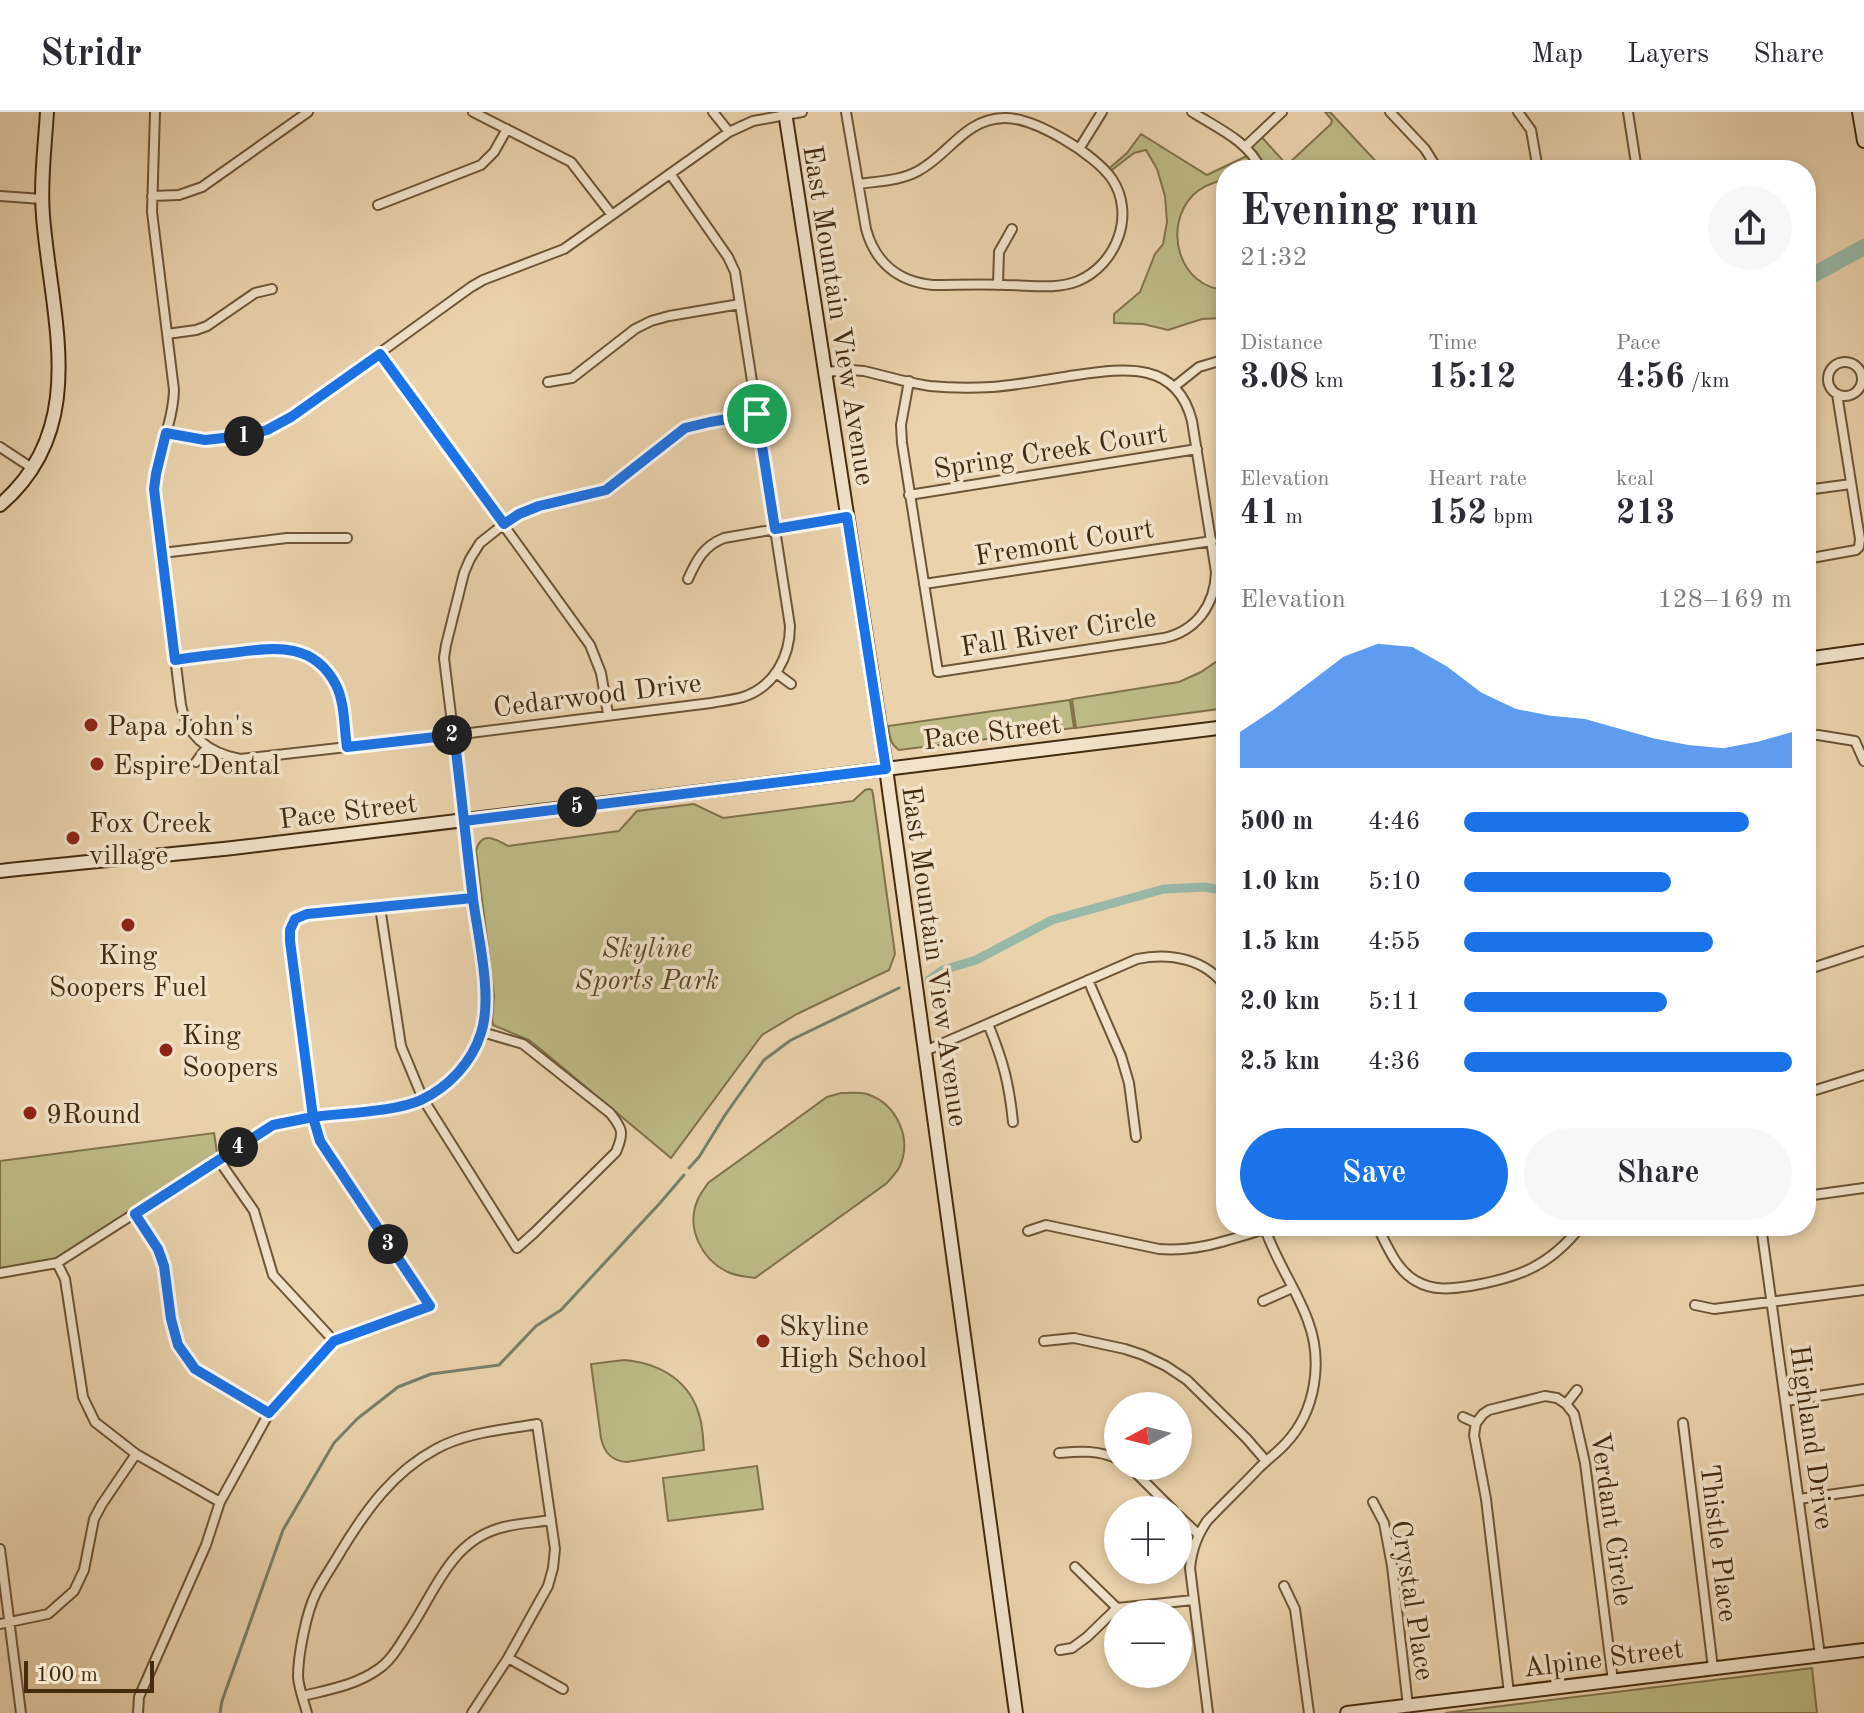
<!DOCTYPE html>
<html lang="en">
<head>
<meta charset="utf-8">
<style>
	body { margin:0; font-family:"Old Standard TT",serif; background:#f7f7f7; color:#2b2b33; height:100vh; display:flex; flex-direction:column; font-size:30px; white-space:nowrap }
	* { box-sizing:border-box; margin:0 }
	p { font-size:26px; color:#7c7c81 }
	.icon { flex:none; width:44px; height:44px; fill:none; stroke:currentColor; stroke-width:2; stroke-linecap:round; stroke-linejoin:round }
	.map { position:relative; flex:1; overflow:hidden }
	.sheet { position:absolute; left:1216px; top:48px; width:600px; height:1076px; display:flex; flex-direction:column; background:#fff; border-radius:32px; box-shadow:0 4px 12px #0003 }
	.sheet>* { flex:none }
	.needle { width:52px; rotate:263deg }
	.buttons { position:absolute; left:1104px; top:1280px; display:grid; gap:16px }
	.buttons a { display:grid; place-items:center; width:88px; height:88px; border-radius:50%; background:#fff; box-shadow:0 4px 12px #0003; font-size:40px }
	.scale { position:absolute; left:24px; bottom:20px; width:130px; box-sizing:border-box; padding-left:8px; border:4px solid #452b0e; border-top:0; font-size:22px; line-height:28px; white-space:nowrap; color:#452b0e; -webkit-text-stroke:6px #f1e2c9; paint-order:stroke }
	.pin { position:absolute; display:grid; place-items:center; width:68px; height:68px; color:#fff; margin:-34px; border:4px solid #fff; border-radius:50%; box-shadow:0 2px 8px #0007 }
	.km { position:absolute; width:40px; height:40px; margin:-20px; border-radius:50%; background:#222; color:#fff; font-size:22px; line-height:40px; text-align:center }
	.round { display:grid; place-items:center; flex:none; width:84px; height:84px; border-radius:42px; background:#f7f7f7 }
	.headline { display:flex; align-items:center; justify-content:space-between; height:136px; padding:0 24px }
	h1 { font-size:44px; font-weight:600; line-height:60px }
	.figures { display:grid; grid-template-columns:repeat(3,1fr); gap:12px; height:136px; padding:8px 24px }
	.figures div { display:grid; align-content:center }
	.figures b { font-size:34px; font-weight:600 }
	.figures small { font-size:22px; font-weight:400 }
	.figures p { font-size:22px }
	.chart { height:224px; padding:16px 24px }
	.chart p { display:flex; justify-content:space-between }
	.chart svg { width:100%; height:144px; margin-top:8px; fill:#1a73e8; opacity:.7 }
	.primary-button { display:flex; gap:16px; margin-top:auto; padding:16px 24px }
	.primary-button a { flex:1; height:92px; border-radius:48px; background:#1a73e8; color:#fff; font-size:32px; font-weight:600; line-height:92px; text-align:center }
	.primary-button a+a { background:#f7f7f7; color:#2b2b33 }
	ul { padding:0 24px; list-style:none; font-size:26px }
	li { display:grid; grid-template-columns:128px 96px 1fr; align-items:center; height:60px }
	li i { height:20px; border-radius:10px; background:#1a73e8 }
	header { display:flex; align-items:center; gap:48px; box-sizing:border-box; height:112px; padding:0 40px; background:#fff; border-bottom:2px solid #e1e1e2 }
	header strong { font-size:38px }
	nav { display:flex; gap:44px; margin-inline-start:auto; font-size:28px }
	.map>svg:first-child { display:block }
</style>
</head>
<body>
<header>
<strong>Stridr</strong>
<nav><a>Map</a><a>Layers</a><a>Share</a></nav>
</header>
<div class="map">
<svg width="1864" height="1601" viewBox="0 0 1864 1601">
	<rect width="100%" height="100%" fill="#ead2ac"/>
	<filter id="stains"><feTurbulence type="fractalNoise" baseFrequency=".0025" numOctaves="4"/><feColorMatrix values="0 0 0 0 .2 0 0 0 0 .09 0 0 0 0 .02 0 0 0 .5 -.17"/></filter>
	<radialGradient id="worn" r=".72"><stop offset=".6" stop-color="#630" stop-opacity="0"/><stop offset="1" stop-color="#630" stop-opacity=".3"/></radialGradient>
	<!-- green -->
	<path fill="#bdba85" stroke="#81724a" stroke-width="2" d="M1325,0H1330L1384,58H1306L1305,54L1280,58H1226V67C1214,70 1202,74 1193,83C1162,115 1179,176 1226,178V218L1223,206L1202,207L1168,218L1143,212L1114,211V202L1140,180L1155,142L1163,132L1167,110L1165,84L1157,57L1146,38L1134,41L1108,61L1106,59L1127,41L1141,22L1207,63L1251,42L1246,34L1259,22L1285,51L1288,52L1331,12L1332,8Z
		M1226,543V596L1076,616L1072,587L1179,570L1201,560Z
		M1070,588L1074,616L899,638C890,632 890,625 888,614Z
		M869,677L872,678L873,682L895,842L889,858L797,902L762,923L671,1046L538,935L529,928L493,913L492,908L494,884L476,739C481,718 496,727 508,734L619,719L637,699L694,692L723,706L853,689L865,678Z
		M841,981C849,981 859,980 867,982C897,992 913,1027 899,1056C896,1061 891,1066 887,1071L755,1166C747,1165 738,1164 730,1161C702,1149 685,1116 698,1087C700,1082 705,1076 708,1071L827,985Z
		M214,1021L218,1047L57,1151L0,1161V1049Z
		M624,1248C660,1251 691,1269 700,1306C703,1316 703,1328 704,1338L627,1350C611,1349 604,1340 601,1326L591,1252Z
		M757,1354L763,1397L668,1409L663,1366Z
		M1812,1556L1817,1601H1445Z"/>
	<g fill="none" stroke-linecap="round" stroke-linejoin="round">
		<!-- stream -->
		<path stroke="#77806a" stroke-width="3" d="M689,1056L699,1045L725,1003L764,948L791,928L899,876
			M220,1601L222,1589L283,1418L334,1331L357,1307L398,1275L431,1262L499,1253L536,1214L561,1198L660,1091L684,1063"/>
		<!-- canal -->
		<path stroke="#98b8a8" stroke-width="9" d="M929,868L943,858L976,848L1052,808L1164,777L1205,775L1226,779"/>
		<!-- river -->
		<path stroke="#98b8a8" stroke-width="16" d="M1806,167L1864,135"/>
		<defs>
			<path id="street" d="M155,0L152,100L174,278C173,312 156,343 154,377L181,593C187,625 209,641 240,647L454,623L711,591C721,589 733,588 743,585C774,575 790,545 790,514L735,160L728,145L671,63
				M473,0L571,50L612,103
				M713,0L729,20
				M846,0L866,117C875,150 898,170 933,173C957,173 981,172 1006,173C1029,173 1056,178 1078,169C1116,153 1136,103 1112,67C1095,42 1034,5 1004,6C964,7 949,43 918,59C900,69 878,69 859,72
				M1192,0C1217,16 1249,29 1261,58
				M1390,0L1425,37L1438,58
				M1518,0L1531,18L1538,58
				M1628,0L1637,58
				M1246,34L1282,0
				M1079,37L1102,0
				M0,84L42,87
				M152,84L179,83L202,75L308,0
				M378,93L481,53L494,40L507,17
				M998,173L999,140L1012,117
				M167,222L196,218L207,214L255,181L272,177
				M380,242L590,533L601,561L608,602
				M1828 267a17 17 0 1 1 34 0a17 17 0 1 1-34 0Z
				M825,260L849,258L864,259C886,264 908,271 930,274C950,276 972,276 992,275C1020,273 1048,267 1077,263C1125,256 1177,249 1192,309L1216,460C1215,493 1196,519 1164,526L938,560L902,331L901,313L909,269
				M548,270L572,266L635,217L651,209L669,204L740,192
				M1174,275L1199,255L1226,247
				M166,321L205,328L250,323L271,316L291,305L471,175L483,168L564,137L729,20L753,9L802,0
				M0,335L32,356
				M1806,378L1851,372
				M909,383L1197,337
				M162,441L287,426H347
				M1806,447L1856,438L1859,435L1860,427L1837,282
				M688,467C697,447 704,434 724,426L847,405
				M924,472L1212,429
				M175,548L276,535C301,537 328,552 337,577C344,595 344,616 347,635
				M776,561L791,572
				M1806,623H1818L1855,629L1864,649
				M196,650L207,635
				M380,795L401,934L423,987L517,1136L534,1121L616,1040C624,1021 623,1017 610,1001L523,932L482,920
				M1806,858L1864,839
				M1088,868L1121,944L1129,971L1136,1025
				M988,912C1003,948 1009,971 1013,1010
				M925,939L1137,847C1170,840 1207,847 1226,876
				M1806,981L1864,963
				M218,1047L254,1099L273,1163L334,1229
				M1806,1084L1864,1076
				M135,1102L158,1137L164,1154L171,1207L178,1233L195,1257L269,1301
				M1377,1114C1387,1133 1396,1158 1416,1169C1433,1179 1451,1177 1470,1174C1518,1166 1550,1154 1581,1114
				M1761,1114L1820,1543
				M1028,1119L1046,1113L1159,1137C1197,1140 1228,1128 1265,1117
				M57,1151L65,1167L83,1285L95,1310L136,1342L220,1390
				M0,1161L57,1151L273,1013L313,1005L405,993L423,987L453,966L470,945L482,920L485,880L444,546L446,533L464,461L470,447L480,431L504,412L529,398L606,378L685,316L710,310L757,302
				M1263,1189L1292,1176
				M1695,1193L1714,1197L1864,1178
				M1044,1229L1074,1226L1125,1237L1143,1243L1166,1254L1187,1268L1247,1327L1266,1349
				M1786,1289L1864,1277
				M1566,1292L1577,1278
				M1463,1305L1476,1311
				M1683,1311L1713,1556
				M1059,1341C1081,1339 1098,1338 1118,1347
				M1129,1354L1173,1398
				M1799,1387L1864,1378
				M1373,1390L1384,1411L1392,1454L1408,1594
				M1178,1403L1198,1422
				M0,1437L21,1601
				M1075,1455L1117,1496
				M1284,1474L1295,1497L1309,1601
				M0,1512L48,1502L74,1479L84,1458L94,1407L102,1392L136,1342
				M1060,1538L1072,1536L1087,1525L1117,1496L1193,1488
				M508,1546L563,1577
				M1509,1581L1486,1387L1474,1323L1476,1311L1483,1302L1489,1298L1545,1284L1557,1286L1566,1292L1574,1302L1585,1351L1613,1569
				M303,1584C327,1578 356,1573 377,1558C391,1549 399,1534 408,1520C434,1482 449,1432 497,1417C514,1411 534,1411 551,1408
				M138,1601L139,1585L206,1433L220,1390L269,1301L334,1229L430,1194L320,1029L313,1005L290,829V818L295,807L307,802L473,786
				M307,1601C304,1590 299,1577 298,1565C298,1544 306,1501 316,1481C323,1467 333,1453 341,1439C366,1398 393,1360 436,1337C467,1320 503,1318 537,1312L555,1437L553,1456L548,1474L508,1546L472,1601
				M1208,1601L1190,1456C1192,1437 1197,1424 1207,1409C1224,1391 1242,1374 1259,1356C1268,1347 1278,1340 1286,1331C1316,1299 1323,1249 1308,1209C1296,1176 1275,1148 1264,1114"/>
			<path id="secondary" d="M785,0L884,642L1016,1601
				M1859,0L1864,29
				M0,393C91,315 51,206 43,104C40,70 45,34 47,0
				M1806,547L1864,539
				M0,759C80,750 161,744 241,735C569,697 898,655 1226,615
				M1347,1601L1864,1538"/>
		</defs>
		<!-- street casing -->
		<use href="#street" stroke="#6e5536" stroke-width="12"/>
		<!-- secondary casing -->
		<use href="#secondary" stroke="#452b0e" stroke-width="16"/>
		<!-- street -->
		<use href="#street" stroke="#f1e2c9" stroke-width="8"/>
		<!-- secondary -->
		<use href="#secondary" stroke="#f1e2c9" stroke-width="12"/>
	</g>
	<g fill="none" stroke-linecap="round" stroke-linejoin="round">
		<defs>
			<path id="route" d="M757,302L710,310L685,316L606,378L539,394L519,402L504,412L380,242L291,305L267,318L250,323L205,328L166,321L156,362L154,377L175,548C194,545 212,543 231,541C272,536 313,528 336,573C345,591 344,616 347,635L454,623C461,677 466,732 473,787C478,825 493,885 481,921C472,950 449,975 421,988C395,1000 343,1001 313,1005L320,1029L430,1194L334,1229L269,1301L195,1257L178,1233L171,1207L164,1154L158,1137L135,1102L273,1013L313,1005L290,829V818L295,807L307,802L473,786L464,709L886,657L847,405L775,417L757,302"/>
		</defs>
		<!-- route casing -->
		<use href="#route" stroke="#fff" stroke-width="16"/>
		<!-- route -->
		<use href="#route" stroke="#1a73e8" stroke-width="10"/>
	</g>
	<!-- markers -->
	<g fill="#8f2418" stroke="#f1e2c9" stroke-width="3">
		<circle cx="91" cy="613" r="8"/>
		<circle cx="97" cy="652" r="8"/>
		<circle cx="73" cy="726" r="8"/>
		<circle cx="128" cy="813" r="8"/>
		<circle cx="166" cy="938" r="8"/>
		<circle cx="30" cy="1001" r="8"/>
		<circle cx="763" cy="1229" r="8"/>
	</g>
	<g text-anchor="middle" stroke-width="7" stroke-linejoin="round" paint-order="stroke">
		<!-- street labels -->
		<g font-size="28" fill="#452b0e" stroke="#f1e2c9">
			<text transform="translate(840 203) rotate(81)" y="10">East Mountain View Avenue</text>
			<text transform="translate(1050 338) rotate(-9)" y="10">Spring Creek Court</text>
			<text transform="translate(1064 429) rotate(-9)" y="10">Fremont Court</text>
			<text transform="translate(1058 519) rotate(-9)" y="10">Fall River Circle</text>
			<text transform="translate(597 582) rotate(-7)" y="10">Cedarwood Drive</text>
			<text transform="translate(992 619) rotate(-7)" y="10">Pace Street</text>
			<text transform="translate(348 698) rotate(-7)" y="10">Pace Street</text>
			<text transform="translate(936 844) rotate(82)" y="10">East Mountain View Avenue</text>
			<text transform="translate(1813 1325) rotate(82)" y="10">Highland Drive</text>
			<text transform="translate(1613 1407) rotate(82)" y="10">Verdant Circle</text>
			<text transform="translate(1720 1431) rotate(83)" y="10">Thistle Place</text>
			<text transform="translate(1414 1488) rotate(81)" y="10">Crystal Place</text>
			<text transform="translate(1603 1545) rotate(-7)" y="10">Alpine Street</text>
		</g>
		<!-- poi labels -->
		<g font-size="28" fill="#452b0e" stroke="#f1e2c9" text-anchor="start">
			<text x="107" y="623">Papa John's</text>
			<text x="113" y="662">Espire Dental</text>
			<text x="89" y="720">Fox Creek<tspan x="89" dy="32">village</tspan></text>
			<text x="128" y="852" text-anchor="middle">King<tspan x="128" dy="32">Soopers Fuel</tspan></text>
			<text x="182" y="932">King<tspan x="182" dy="32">Soopers</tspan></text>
			<text x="46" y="1011">9Round</text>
			<text x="779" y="1223">Skyline<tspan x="779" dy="32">High School</tspan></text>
		</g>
		<!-- park labels -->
		<g font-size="28" font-style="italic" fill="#5d4826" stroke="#f1e2c9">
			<text x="647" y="845">Skyline<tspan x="647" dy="32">Sports Park</tspan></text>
		</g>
	</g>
	<rect width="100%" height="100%" filter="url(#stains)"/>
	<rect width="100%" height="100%" fill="url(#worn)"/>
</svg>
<div class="buttons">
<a><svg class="needle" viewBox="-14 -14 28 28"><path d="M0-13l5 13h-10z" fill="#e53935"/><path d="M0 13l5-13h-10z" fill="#7c7c81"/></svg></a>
<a>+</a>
<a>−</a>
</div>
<div class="scale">100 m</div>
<div class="pin" style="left:757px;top:302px;background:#1e9e55"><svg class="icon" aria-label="arrive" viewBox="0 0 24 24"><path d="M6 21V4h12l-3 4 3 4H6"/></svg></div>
<b class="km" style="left:244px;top:324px">1</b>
<b class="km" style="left:452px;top:623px">2</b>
<b class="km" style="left:388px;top:1132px">3</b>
<b class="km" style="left:238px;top:1035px">4</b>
<b class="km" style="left:577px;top:695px">5</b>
<section class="sheet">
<div class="headline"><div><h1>Evening run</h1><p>21:32</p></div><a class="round"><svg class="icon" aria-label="share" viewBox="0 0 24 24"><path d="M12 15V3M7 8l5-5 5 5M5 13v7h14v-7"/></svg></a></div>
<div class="figures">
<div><p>Distance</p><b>3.08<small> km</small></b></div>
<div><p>Time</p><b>15:12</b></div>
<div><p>Pace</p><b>4:56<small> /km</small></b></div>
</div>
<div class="figures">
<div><p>Elevation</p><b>41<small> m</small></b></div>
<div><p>Heart rate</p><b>152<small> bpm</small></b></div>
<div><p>kcal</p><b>213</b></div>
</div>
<div class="chart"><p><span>Elevation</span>128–169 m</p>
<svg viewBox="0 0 160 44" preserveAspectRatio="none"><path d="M0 44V33L10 26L20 18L30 10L40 6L50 7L60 13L70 21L80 26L90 28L100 29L110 32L120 35L130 37L140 38L150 36L160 33V44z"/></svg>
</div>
<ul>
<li><b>500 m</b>4:46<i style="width:87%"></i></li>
<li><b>1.0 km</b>5:10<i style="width:63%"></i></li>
<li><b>1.5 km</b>4:55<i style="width:76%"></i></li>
<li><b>2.0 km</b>5:11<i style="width:62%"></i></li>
<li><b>2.5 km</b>4:36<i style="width:100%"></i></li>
</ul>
<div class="primary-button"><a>Save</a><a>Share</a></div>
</section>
</div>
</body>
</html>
